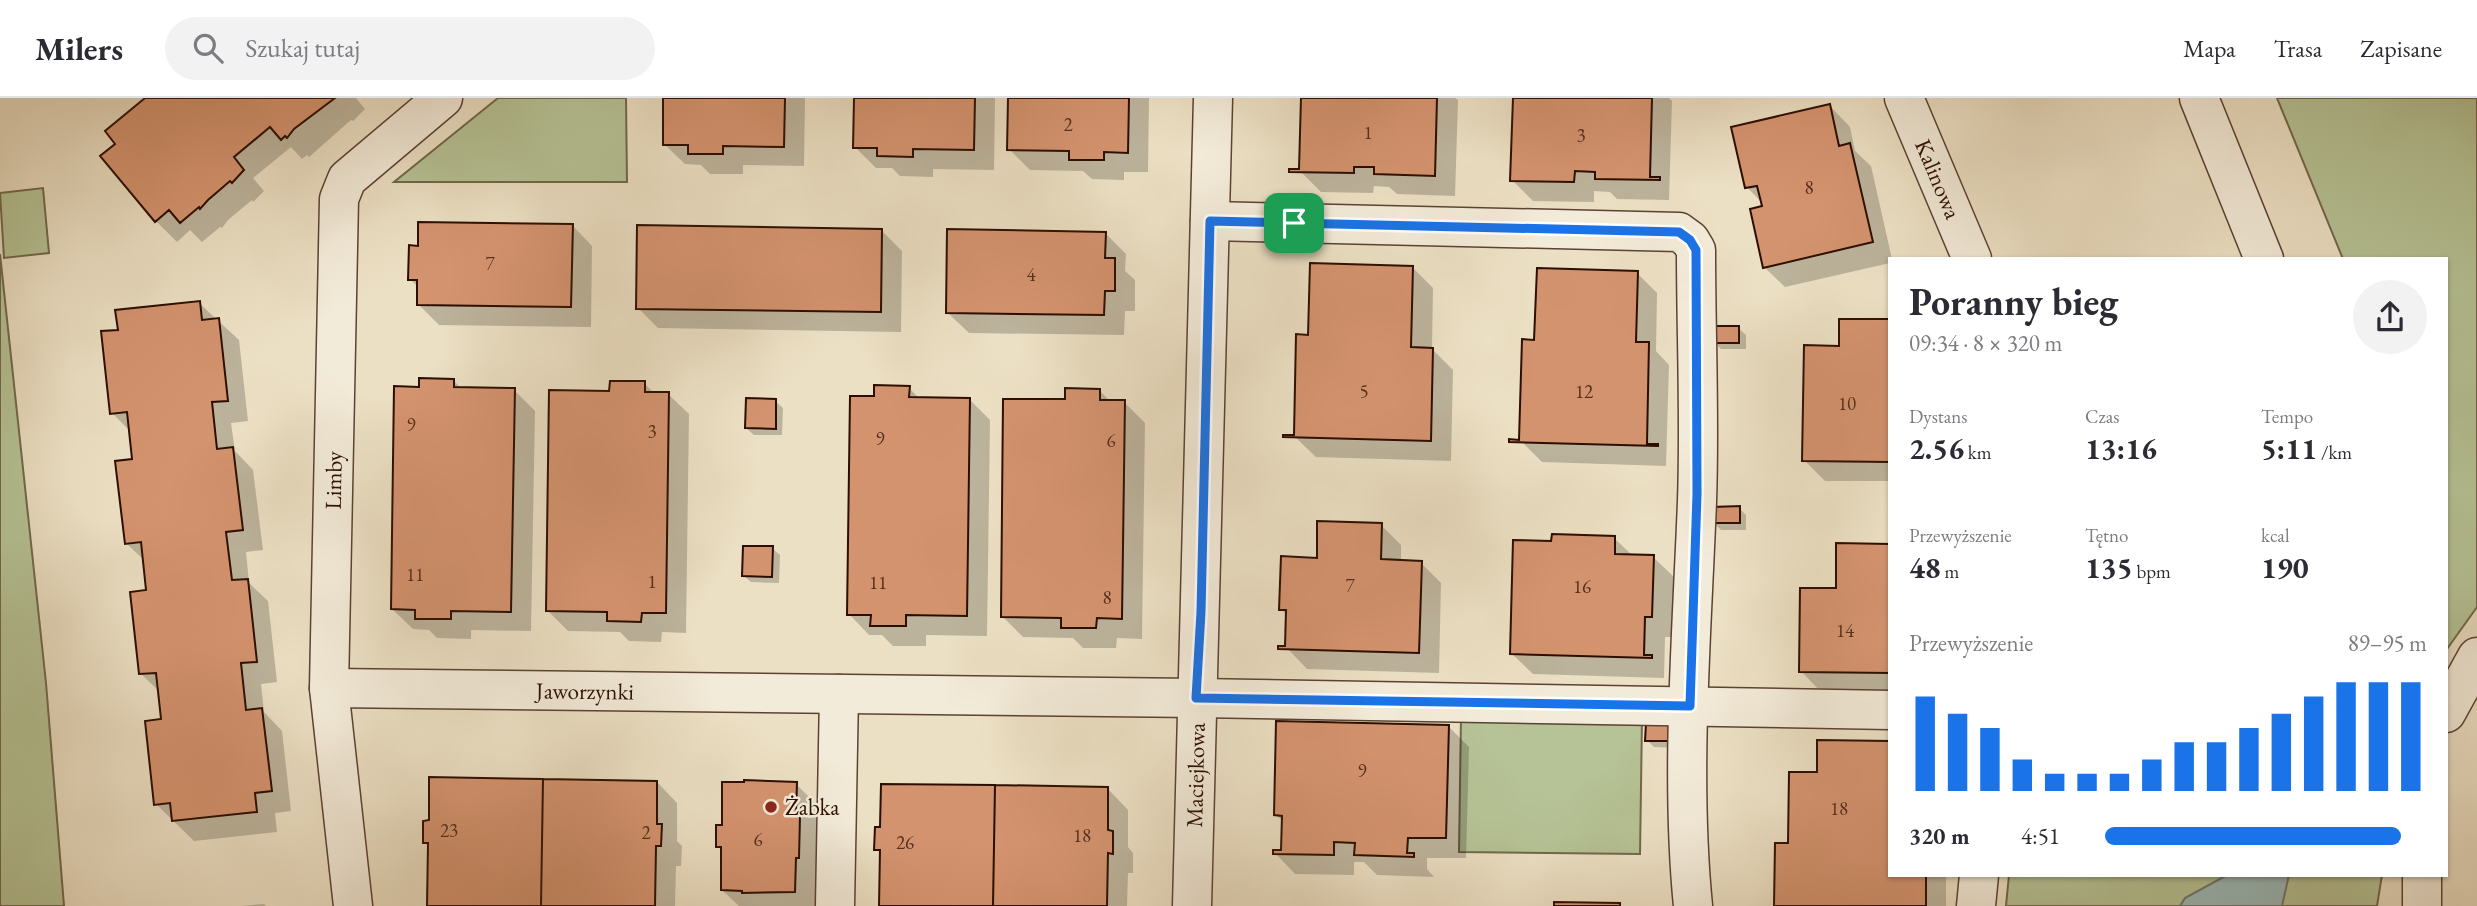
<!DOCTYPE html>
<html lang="pl">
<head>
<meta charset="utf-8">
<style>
	body { margin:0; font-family:"EB Garamond",serif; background:#f2f2f3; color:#2b2b33; height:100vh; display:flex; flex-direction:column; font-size:26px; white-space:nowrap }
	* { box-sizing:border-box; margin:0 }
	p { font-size:23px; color:#7c7c81 }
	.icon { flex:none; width:38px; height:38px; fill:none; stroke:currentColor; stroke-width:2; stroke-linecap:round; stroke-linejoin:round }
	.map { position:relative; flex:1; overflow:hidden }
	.drawer { position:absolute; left:1888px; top:159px; width:560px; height:620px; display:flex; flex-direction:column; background:#fff; border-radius:0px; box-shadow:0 2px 5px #0004 }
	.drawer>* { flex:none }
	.pin { position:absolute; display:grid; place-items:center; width:60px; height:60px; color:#fff; margin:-30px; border-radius:14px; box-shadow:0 4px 10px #0006 }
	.round { display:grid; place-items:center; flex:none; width:74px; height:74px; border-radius:37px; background:#f2f2f3 }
	.summary { display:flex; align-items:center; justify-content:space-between; height:119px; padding:0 21px }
	h1 { font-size:38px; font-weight:700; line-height:52px }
	.stats { display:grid; grid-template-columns:repeat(3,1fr); gap:10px; height:119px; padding:7px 21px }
	.stats div { display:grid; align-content:center }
	.stats b { font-size:30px; font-weight:700 }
	.stats small { font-size:19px; font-weight:400 }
	.stats p { font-size:19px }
	.chart { height:196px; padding:14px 21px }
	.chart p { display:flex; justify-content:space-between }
	.chart svg { width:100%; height:126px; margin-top:7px; stroke:#1a73e8; stroke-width:6 }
	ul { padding:0 21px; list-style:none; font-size:23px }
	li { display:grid; grid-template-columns:112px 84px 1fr; align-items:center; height:52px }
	li i { height:18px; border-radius:9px; background:#1a73e8 }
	header { display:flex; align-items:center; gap:42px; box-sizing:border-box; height:98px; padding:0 35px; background:#fff; border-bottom:2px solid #e1e1e2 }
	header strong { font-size:33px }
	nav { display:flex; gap:38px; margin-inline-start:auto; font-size:24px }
	.search { width:490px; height:63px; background:#f2f2f3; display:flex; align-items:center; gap:18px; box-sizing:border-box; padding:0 24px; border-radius:38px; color:#7c7c81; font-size:26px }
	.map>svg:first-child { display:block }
</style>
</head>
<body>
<header>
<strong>Milers</strong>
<div class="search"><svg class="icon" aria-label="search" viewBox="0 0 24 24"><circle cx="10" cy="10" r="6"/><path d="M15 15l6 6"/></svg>Szukaj tutaj</div>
<nav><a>Mapa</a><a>Trasa</a><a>Zapisane</a></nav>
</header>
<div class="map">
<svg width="2477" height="808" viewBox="0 0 2477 808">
	<rect width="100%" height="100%" fill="#ece0c4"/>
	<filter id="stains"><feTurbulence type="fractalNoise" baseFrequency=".00286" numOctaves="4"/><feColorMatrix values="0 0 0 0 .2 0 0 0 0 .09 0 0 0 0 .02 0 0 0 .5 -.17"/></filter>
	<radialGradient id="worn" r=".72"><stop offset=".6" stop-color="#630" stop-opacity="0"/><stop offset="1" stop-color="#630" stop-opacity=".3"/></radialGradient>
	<!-- green -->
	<path fill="#b6c396" stroke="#71684c" stroke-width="2" d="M498,0H626L627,84H394Z
		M2277,0H2477V509L2447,551L2446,161H2343Z
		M43,90L49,155L4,160L0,95Z
		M0,156L46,585L64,808H0Z
		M1461,619L1642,621L1640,756L1459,754Z
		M2009,777H2382L2377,808H2006Z"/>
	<!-- water -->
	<path fill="#9abbbb" stroke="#6e7671" stroke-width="2" d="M2227,777H2289L2282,808H2180L2185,800Z"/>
	<!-- shadow -->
	<path fill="#0003" d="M148,0H356L365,11L353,23L351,22L309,59L307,57L302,61L291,49L253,80L264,93L253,104L252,102L228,122L222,130L220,129L202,144L190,132L177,144L156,123L103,58L118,46Z
		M665,0H805L804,68L743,67V76H710L701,67L685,66L664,46Z
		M856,0H995L994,72L933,71V79L900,78L892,70H876L855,49Z
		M1010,0H1149L1148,74H1124V82L1092,81L1083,73L1030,72L1009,51Z
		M1303,0H1455L1458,2L1455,98L1397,96L1389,89L1374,88L1373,95L1321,94L1301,74Z
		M1514,0H1669L1672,3L1669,102L1617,101L1610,94L1594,93V104L1533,103L1512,82Z
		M1830,8L1850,29L1855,53L1871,68L1892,161L1890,165L1785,189L1764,169L1763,106L1747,89Z
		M572,127L592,148L591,229L439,227L419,207V190L410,181Z
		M882,133L902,153L901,234L658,230L638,210Z
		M1105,135L1126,156L1125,173L1135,182V213H1125L1124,237L969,235L948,215Z
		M1412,169L1433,190L1432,251L1453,272L1451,363L1316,359L1295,339L1310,239Z
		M1637,175L1657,195L1656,253L1669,267L1666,368L1542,364L1521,343L1536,243Z
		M199,205L239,242L248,323L231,325L235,353L253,372L263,452L246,454L249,485L268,503L277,584L261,586L264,614L282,633L291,713L275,715L277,734L194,743L156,706L163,623L160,594L141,576L148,493L145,463L126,445L134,363L131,334L112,315L120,233Z
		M1890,223V383H1825L1804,362L1841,249Z
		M1738,230L1746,237V251H1721L1714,244Z
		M453,282L462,291L514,292L535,313L531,533L471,532V541L437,540L429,532L413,531L392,511L421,291Z
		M644,285L655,296H668L689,316L686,535L662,534L661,544L629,543L620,534L568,533L548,513L611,295Z
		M909,290L920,301H969L990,322L987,538L926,537V548H893L882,537H869L849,516L876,300Z
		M1099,292L1111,304H1124L1145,325L1142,541L1117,540L1116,550H1083L1073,540L1023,539L1003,519L1067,303Z
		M775,303L783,310L782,337H754L746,330Z
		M1739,410L1746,417V432H1721L1714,425Z
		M1381,427L1401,447V464L1421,465L1441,485L1439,575L1307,571L1287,550L1288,518L1281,511L1318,461Z
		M1614,440L1633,458L1653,459L1674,479L1672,539H1665L1664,580L1533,576L1512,556L1553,445Z
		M1890,448V595L1821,594L1801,573L1838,492Z
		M772,450L780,457L779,485L751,484L743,477Z
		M1647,627L1678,650L1654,649L1647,642Z
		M1448,628L1469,649L1466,760H1427V771L1434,779L1377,777L1364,764H1354V777L1295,776L1275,755L1283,754L1284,724L1276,717Z
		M1890,645V777H1946V808H1776L1790,747L1819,676Z
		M657,684L677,705V743L682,748L681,768H676L675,808H429L430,749L424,744Z
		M796,686L817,707L816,737L820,740L819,780H815V808H739L722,792L723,753L718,748L724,729Z
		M1108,691L1128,712V749L1133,755V775H1128L1127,808H881L882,756L876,751Z
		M264,806L266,808H241Z"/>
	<!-- building -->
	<path fill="#d4936f" stroke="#2c0e01" stroke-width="2" d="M145,0H335L294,31L287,40L285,38L281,42L270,29L234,59L244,72L232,85L230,83L208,102L200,111L199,109L180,125L169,112L155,124L100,58L115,46L105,33Z
		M663,0H785L784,49L723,48V56H688V47H663Z
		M854,0H975L974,52L913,51V59L877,58V50H853Z
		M1008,0H1129L1128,55L1104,54V62H1069V53L1007,52Z
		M1301,0H1437L1435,78L1374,76V69H1354V75L1289,74V71H1299Z
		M1513,0H1652L1650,79H1660V82L1595,81V74L1575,73L1574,84L1510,83Z
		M1830,6L1839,48L1850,45L1873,144L1763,170L1750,111L1762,108L1757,88L1745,90L1731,29Z
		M418,124L573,126L571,209L417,207V182H408L409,147L418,148Z
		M637,127L882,131L881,214L636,211Z
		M947,131L1106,134L1105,160H1115V193H1105L1104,217L946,215Z
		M1310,165L1413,168L1411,249L1433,250L1431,343L1283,339V337H1294L1296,236L1308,237Z
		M1537,170L1638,173L1636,244H1649L1647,346H1658V348L1509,344V341L1519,342L1522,241L1534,242Z
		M200,203L202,222L219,220L228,303L212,304L217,351L233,349L243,432L226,434L232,482L248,481L257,564L241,565L246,612L262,610L272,693L255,695L257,714L172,723L170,705L154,707L145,623L161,621L156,575L139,576L130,494L146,492L141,444L125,446L115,363L132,361L127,314L110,316L101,233L118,232L115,212Z
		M1839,221H1890V364L1802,363L1804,247L1839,248Z
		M1712,228H1739V245H1712Z
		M419,280L454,281V289L515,290L511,514L451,513V521H415V512L391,511L394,288L419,289Z
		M610,283H645V294H669L666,515H642L641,524L607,523V514L546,513L549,292L609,293Z
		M874,287L910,288L909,299L970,300L967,518L906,517V528H870L871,517H847L850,298H874Z
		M1065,290L1100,291V302H1125L1122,521L1097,520L1096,530H1061V520L1001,519L1003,301H1065Z
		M746,300L776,301V331L745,330Z
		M1740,408V425H1712V409Z
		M1317,423L1382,425L1381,461L1422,463L1419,555L1278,551V548H1285L1286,512H1279L1281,458L1317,460Z
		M1552,436L1615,438V456L1654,457L1652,519H1645L1644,557H1652V560L1510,556L1513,442L1551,443Z
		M1836,445L1890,446V575L1799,574L1800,490H1836Z
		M743,448H773L772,479L742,478Z
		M1276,623L1449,627L1446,740H1408L1407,755H1414V759L1354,757L1355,745L1334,744V757L1273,756V752H1281L1282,718L1274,717Z
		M1646,625L1673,626L1672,643H1645Z
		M1817,642L1890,643V777H1926V808H1774L1775,745H1788L1789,674H1817Z
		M429,679L543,681L541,808H427L428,745H423V723L429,722Z
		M543,681L657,683V726H662L661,748H656L655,808H541Z
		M744,682L797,684L796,718H800L799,760H796L795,794L742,795V793L721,792V749H716V727H722V684H744Z
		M881,686L995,687L993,808H879L880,752H874L875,729H880Z
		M995,687L1108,689V732L1113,733V756L1108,755L1107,808H993Z
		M1554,804L1620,805V808H1554Z"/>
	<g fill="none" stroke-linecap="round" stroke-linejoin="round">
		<defs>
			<g id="minor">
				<path id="s1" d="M1904,0L1972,161"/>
				<path d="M2199,0L2264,161"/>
				<path d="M1210,123L1679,134L1690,142L1696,152C1696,236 1700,320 1697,403C1692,535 1680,677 1693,808"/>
				<path id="s2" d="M329,590L1197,600L1890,612"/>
				<path d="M2446,615L2477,559"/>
				<path d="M2422,777V808"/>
				<path id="s3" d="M353,808L329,590L339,101L347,81L443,0"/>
				<path d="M835,808L839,596"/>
				<path id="s4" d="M1192,808L1213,0"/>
				<path d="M1976,808L1979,777"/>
			</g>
		</defs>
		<!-- minor casing -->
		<use href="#minor" stroke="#5c4232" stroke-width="41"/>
		<!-- minor -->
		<use href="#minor" stroke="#f3ebd9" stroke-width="38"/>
	</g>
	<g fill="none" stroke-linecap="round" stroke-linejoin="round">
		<defs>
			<path id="route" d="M1210,123L1679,134L1690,142L1696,152L1697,396L1690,608L1196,600L1201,514Z"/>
		</defs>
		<!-- route casing -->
		<use href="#route" stroke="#fff" stroke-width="14"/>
		<!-- route -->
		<use href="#route" stroke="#1a73e8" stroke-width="9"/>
	</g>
	<!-- markers -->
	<circle fill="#8f2418" stroke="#f3ebd9" stroke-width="2.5" cx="771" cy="709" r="7"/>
	<g text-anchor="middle" stroke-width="5" stroke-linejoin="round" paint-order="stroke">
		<!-- number labels -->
		<g font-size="19" fill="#562f1c">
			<text x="1068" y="33">2</text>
			<text x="1368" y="41">1</text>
			<text x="1581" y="44">3</text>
			<text x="1809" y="96">8</text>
			<text x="490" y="172">7</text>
			<text x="1031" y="183">4</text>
			<text x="1364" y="300">5</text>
			<text x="1584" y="300">12</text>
			<text x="1847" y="312">10</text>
			<text x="411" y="333">9</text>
			<text x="652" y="340">3</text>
			<text x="880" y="347">9</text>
			<text x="1111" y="349">6</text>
			<text x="415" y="483">11</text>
			<text x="652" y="490">1</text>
			<text x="878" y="491">11</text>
			<text x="1350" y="494">7</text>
			<text x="1582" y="495">16</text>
			<text x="1107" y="506">8</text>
			<text x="1845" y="539">14</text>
			<text x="1362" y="679">9</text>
			<text x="1839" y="717">18</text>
			<text x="449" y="739">23</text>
			<text x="646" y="741">2</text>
			<text x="1082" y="744">18</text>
			<text x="758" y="748">6</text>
			<text x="905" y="751">26</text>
		</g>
		<!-- street labels -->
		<g font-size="23" fill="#2c0e01" stroke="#f3ebd9">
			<text dy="8" stroke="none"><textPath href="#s1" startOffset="88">Kalinowa</textPath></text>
			<text dy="8" stroke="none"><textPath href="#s3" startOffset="427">Limby</textPath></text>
			<text dy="8" stroke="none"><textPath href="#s2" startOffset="256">Jaworzynki</textPath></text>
			<text dy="8" stroke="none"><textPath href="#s4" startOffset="131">Maciejkowa</textPath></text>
		</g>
		<!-- poi labels -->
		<g font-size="23" fill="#2c0e01" stroke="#f3ebd9" text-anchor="start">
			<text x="785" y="717">Żabka</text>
		</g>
	</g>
	<rect width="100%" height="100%" filter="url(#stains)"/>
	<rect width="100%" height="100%" fill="url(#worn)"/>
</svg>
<div class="pin" style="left:1294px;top:125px;background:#1e9e55"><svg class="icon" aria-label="arrive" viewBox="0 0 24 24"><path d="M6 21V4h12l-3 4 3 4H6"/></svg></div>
<section class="drawer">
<div class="summary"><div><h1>Poranny bieg</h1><p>09:34 · 8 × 320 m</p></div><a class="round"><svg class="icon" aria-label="share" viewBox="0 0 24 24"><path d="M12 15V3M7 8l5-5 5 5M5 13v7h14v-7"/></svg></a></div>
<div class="stats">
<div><p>Dystans</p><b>2.56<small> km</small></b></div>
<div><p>Czas</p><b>13:16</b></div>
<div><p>Tempo</p><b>5:11<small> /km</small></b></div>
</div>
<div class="stats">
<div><p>Przewyższenie</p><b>48<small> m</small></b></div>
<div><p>Tętno</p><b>135<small> bpm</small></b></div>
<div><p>kcal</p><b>190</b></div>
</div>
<div class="chart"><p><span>Przewyższenie</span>89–95 m</p>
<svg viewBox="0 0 160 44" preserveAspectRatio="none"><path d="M5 44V11M15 44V17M25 44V22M35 44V33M45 44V38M55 44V38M65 44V38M75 44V33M85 44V27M95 44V27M105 44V22M115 44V17M125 44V11M135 44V6M145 44V6M155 44V6"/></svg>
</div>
<ul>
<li><b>320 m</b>4:51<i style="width:92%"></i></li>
</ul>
</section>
</div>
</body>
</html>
